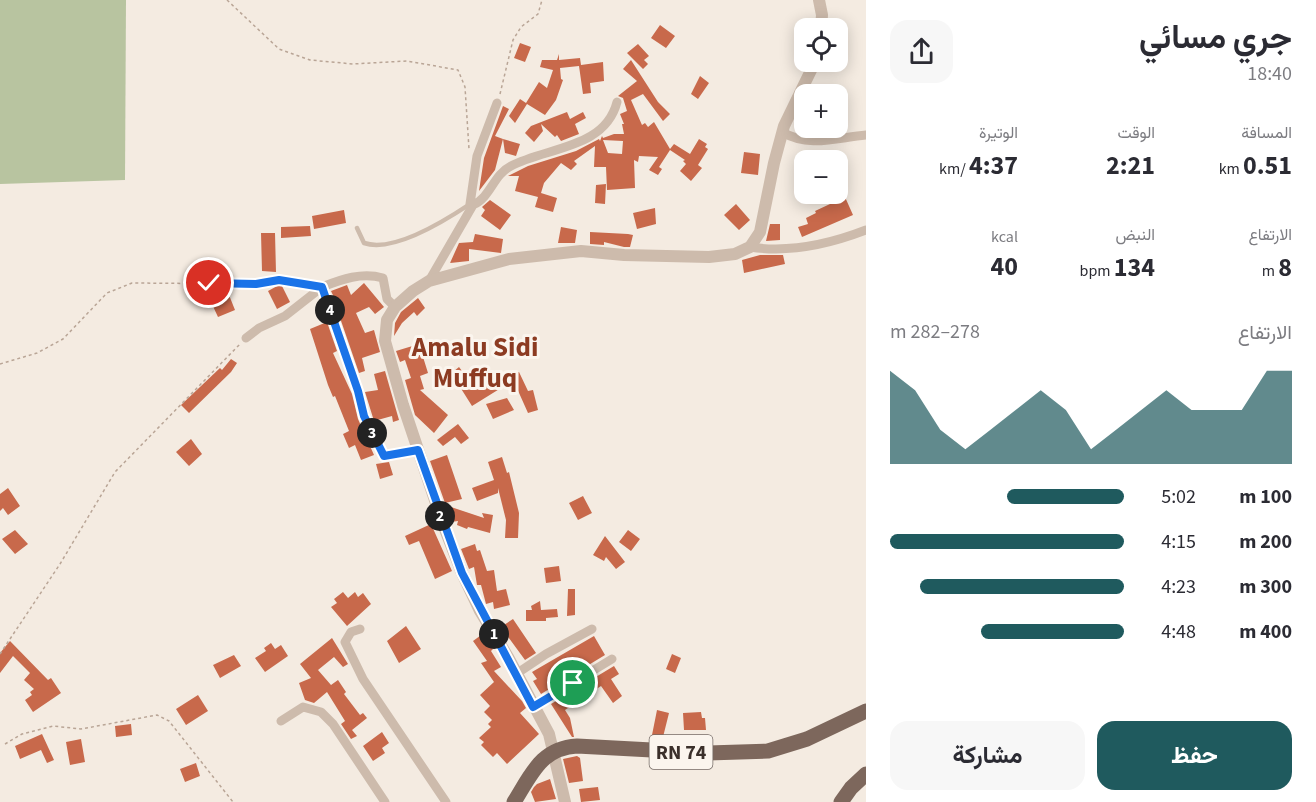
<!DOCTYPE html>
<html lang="ar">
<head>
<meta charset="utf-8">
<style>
	body { margin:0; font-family:"Source Sans 3",Vazirmatn,sans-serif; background:#f7f7f7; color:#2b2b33; direction:rtl; height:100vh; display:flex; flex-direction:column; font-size:22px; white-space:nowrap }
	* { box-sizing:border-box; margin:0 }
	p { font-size:20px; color:#7c7c81 }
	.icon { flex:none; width:33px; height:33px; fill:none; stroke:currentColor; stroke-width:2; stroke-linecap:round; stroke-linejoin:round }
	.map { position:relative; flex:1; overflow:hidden; direction:ltr }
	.drawer { display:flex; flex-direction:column; background:#fff; width:450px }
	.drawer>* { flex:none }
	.controls { position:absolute; left:794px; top:18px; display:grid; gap:12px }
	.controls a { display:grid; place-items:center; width:54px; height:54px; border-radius:12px; background:#fff; box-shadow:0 3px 15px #0003; font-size:30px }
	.pin { position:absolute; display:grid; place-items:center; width:51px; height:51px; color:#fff; margin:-26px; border:3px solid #fff; border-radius:50%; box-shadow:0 2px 6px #0007 }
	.km { position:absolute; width:30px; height:30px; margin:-15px; border-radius:50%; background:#222; color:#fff; font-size:16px; line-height:30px; text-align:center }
	.round { display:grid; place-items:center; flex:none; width:63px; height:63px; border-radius:18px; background:#f7f7f7 }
	.head { display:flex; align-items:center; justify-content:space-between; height:102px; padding:0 24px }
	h1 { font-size:33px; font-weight:700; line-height:45px }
	.metrics { display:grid; grid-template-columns:repeat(3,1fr); gap:9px; height:102px; padding:6px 24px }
	.metrics div { display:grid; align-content:center }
	.metrics b { font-size:26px; font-weight:700 }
	.metrics small { font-size:16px; font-weight:400 }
	.metrics p { font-size:16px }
	.chart { height:168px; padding:12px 24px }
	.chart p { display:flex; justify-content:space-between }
	.chart svg { width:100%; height:108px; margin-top:6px; fill:#1f5a5e; opacity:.7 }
	.primary-button { display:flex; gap:12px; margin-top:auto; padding:12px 24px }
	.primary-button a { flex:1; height:69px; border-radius:18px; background:#1f5a5e; color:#fff; font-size:24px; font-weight:700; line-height:69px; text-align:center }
	.primary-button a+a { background:#f7f7f7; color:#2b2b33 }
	ul { padding:0 24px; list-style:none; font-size:20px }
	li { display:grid; grid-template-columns:96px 72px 1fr; align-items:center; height:45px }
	li i { height:15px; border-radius:8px; background:#1f5a5e }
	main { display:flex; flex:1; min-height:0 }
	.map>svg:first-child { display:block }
</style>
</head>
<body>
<main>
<section class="drawer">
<div class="head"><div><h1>جري مسائي</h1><p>18:40</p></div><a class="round"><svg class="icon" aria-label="share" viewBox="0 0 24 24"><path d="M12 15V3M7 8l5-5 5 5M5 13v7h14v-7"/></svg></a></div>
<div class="metrics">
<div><p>المسافة</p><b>0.51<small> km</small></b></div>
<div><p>الوقت</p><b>2:21</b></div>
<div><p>الوتيرة</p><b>4:37<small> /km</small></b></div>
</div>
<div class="metrics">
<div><p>الارتفاع</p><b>8<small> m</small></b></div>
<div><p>النبض</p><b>134<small> bpm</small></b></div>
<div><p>kcal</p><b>40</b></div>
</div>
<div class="chart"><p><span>الارتفاع</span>278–282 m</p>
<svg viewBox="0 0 160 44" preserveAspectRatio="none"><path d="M0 44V6L10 14L20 30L30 38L40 30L50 22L60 14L70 22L80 38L90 30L100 22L110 14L120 22L130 22L140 22L150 6L160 6V44z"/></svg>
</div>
<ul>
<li><b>100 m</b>5:02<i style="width:50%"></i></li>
<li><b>200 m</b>4:15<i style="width:100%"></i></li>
<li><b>300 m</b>4:23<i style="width:87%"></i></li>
<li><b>400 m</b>4:48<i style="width:61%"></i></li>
</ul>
<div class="primary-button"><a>حفظ</a><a>مشاركة</a></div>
</section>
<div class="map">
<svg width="866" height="802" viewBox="0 0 866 802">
	<rect width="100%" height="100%" fill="#f4ebe1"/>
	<!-- green -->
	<path fill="#b8c4a0" d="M0,0H126L125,180L0,184Z"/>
	<!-- building -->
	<path fill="#c8694b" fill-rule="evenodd" d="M660,25L675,36L666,48L651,38Z
		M520,43L531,47L525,62L514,58Z
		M638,44L649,56L644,60L648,64L643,69L627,53Z
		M559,54V60L580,58L581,65L603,62L604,81L590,83L591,93L583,94L579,66L560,68L561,79L563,80L556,100L545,115L527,104L515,123L509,116L520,99L526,103L539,82L547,88L553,70L540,67L542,60H557Z
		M631,60L658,102L670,114L663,121L643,94L631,100L642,125L645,123L648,127L654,122L670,149L674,144L690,154L699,139L707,144L705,147L708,149L698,165L702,168L691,181L680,171L686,164L683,161L685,160L670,150L659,167L662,169L658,175L649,170L658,157L639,156L638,162L634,160L635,188L607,190L606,167H594L595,146L574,161L577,164L571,170L561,163L544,183L541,193L557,198L553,212L535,207L538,197L515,191L519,176H508L528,166L576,151L599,139L600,141L602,136L603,138L614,134H624L622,124H624L620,114L627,111L623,98L618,96L637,81L623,69ZM603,140L623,141L622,154L608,153Z
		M700,76L709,83L698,99L691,94Z
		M503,106L509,109L495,136L503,139L495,170L479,191L484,158Z
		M567,112L570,119L583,112L586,118L575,124L579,134L561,141L557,135L555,137L541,124L543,131L534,142L525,133L531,126Z
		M503,139L520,144L516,156L505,153Z
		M744,152L760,154L758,175L741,173Z
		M606,184L605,204L595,203L596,185Z
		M845,197L853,215L802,237L798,227L808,224L806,218L816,213L815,211Z
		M490,200L511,215L500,230L481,216L485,210L482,207Z
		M736,204L750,220L739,230L724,215Z
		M655,208L656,224L637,229L633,213Z
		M344,210L346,223L314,229L312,216Z
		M770,224H780V240L766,241Z
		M310,226L311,236L281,238V227Z
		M561,227L577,230L575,243H558Z
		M590,232L628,234L633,235L630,247H624L604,242V245L590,244Z
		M261,233H275L276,272L262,271Z
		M475,234L503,239L501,253L469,249V261L450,263L459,243L473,242Z
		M760,255H783L785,264L744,273L742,260Z
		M364,283L384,307L375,314L369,307L356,313L365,333L374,330L380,352L362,358L365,371L359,373L339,315L342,314L331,291L347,285L351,295Z
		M281,284L290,302L277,309L268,291Z
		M229,295L235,310L218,317L211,302Z
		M418,298L425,308L417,316L414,312L402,323L394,336L395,323L401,312Z
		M327,322L337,351L333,353L352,394L358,419L374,455L361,460L355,445L349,448L343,434L349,431L335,396L333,397L328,385L310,329Z
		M419,344L428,373L420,376L424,389L420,390L448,415L434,433L415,415L405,380L411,378L405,360L400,362L396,351Z
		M231,359L237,363L231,372L189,413L181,405L220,368L222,370Z
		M459,367L472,384L476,381L480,388L496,378L501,388L472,406L460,387L458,388L448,376Z
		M385,371L399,420L393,422L392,416L374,421L365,392L378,390L374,374Z
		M519,372L528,391L533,390L538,410L528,413L511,375Z
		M507,398L514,410L493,419L486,404Z
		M458,424L469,438L461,444L455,437L443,446L437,440Z
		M191,439L202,454L189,466L176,452Z
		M447,455L462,499L445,503L430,461Z
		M502,457L507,473L509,472L519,513L518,538H505L506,520L498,488V493L477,501L472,488L494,480L488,462Z
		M389,462L393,475L380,479L376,464Z
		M8,488L20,506L8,515L3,508L0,511V494Z
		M583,496L592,513L578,520L569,503Z
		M448,506L484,518L482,513L493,515L490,533L468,527L467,529L457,525L458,521L451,522Z
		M431,524L452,571L435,579L419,541L409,545L405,536Z
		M15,530L28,544L15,554L2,539Z
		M628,530L640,539L631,551L619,542Z
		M605,536L625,562L616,569L606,557L604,561L593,555Z
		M475,544L477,551L480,550L487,571L494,570L497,591L506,589L510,605L494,609L493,602L486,604L481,585H477L474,567L469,569L461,549Z
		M559,566L561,581L546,583L544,568Z
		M568,589H575V615L567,616Z
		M343,592L348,598L355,592L358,597L363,593L371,604L347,626L331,607L337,603L334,599Z
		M540,601L541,610L557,609L558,617L546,618V621H526V610H532L531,606Z
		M513,619L536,653L525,660L501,627Z
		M406,626L421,649L399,663L387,641Z
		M484,633L493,649L491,651L501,667L494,671L522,701L526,708L520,713L539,734L507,764L497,753L493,757L481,745L484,742L479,738L491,727L488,724L492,720L484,712L490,706L480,695L494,682L481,663L487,661L473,641Z
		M594,636L605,655L541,694L533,681L537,679L532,672Z
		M332,638L348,664L343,667L334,657L318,670L331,685L338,680L346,692L344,694L360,715L363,713L367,718L352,730L357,736L351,739L341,724L345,721L327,692L314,703L305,700L299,683L311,678L300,664Z
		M10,641L48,680L51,678L61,693L33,712L25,700L32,695L30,692L34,689L24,680L30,673L13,656L0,673V653Z
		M271,643L275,649L281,645L288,656L265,672L255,658L266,651L264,648Z
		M672,654L681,658L675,673L666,669Z
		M234,655L241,666L220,678L213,665Z
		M614,666L619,674L611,679L622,696L613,703L601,686L565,710L570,718L574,737H572L551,704Z
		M198,695L208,711L186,725L176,709Z
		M657,710L669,713L663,737L652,735Z
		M701,712L702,718H705L706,730H684L683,713Z
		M131,724L132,735L116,737L115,726Z
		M382,732L389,743L382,748L385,753L373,761L363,746Z
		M42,734L54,760L47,763L41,750L20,759L15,746Z
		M81,739L85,762L70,765L66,742Z
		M577,756L580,758L583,781L569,783L563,759Z
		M196,763L200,776L185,782L180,769Z
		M550,779L556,799L535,802L531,792L534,787L537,784Z
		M598,787L600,800L581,802L579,789Z"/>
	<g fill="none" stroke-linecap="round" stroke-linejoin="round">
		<!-- path -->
		<path stroke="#b9a596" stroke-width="1.5" stroke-dasharray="3 3" stroke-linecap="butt" d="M227,0L279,49L310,60L353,64L407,61L458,70L465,87L469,149
			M500,94L513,40L521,27L538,14L542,0
			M0,364L37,353L63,339L107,293L132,283L256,284L279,281L309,285
			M0,654L60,564L115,472L241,343
			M5,744L22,734L53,726L81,729L157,715L169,721L233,802"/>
		<!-- service -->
		<path stroke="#cdbbac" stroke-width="4.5" d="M357,228L364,243C393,253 446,220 470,204"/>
		<!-- minor -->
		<path stroke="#cdbbac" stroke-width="9" d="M782,132C810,148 835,138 866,135
			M473,205C491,197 493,175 511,166C547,147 605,149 617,102
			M750,247C789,253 830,244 866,230
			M429,281L473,205L470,204L477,156L497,103
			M395,307L387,299L383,278C362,272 342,279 322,287L358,391L364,416L384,456L418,450
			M246,338L259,328L285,316L322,287
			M360,629L351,632L345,642L363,679L446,802
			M516,674L546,654L592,629
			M533,707L612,659
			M281,721L303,707L321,712L333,724L385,802"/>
		<!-- tertiary -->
		<path stroke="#cdbbac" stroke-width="12" d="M819,0L822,15L821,28
			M565,802L549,734L508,657L480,611L462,573L443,524L403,405L385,341L387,320L395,307L413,291L429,281L509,259L581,251L624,255L709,257L735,254L750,247L760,232L774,163L784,126L815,62"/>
		<!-- primary -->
		<path stroke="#7d675c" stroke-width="15" d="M514,802C531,775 541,748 577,746L708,753L768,751L807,739L866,711
			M841,802L851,788L866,774"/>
	</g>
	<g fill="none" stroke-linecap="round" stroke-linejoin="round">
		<defs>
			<path id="route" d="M209,283L256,284L279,280L322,287L358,391L364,416L384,456L418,450L462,573L533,707L573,683"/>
		</defs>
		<!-- route casing -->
		<use href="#route" stroke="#fff" stroke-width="12"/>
		<!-- route -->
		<use href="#route" stroke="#1a73e8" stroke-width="8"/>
	</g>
	<g text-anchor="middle" stroke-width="6" stroke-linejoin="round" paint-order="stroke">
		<!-- shield labels -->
		<rect fill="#fbf5ee" stroke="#756b66" stroke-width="1.5" x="649.5" y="735" width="63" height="34" rx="4.5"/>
		<g font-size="20" font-weight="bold" fill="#3b302b">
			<text x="681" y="759">RN 74</text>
		</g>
		<!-- district labels -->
		<g font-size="27" font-weight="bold" fill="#8c3b22" stroke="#fbf5ee">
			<text x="475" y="356">Amalu Sidi<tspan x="475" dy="31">Muffuq</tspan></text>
		</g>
	</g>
</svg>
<div class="controls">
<a><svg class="icon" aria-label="locate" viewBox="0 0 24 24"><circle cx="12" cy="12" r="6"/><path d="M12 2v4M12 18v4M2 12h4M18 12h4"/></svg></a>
<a>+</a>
<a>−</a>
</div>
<div class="pin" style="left:573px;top:683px;background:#1e9e55"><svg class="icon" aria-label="arrive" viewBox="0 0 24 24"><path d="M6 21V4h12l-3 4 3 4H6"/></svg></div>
<div class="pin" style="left:209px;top:283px;background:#d93025"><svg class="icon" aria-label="check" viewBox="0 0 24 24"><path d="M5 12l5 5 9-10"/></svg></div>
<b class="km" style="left:494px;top:634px">1</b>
<b class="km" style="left:440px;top:516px">2</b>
<b class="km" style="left:372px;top:433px">3</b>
<b class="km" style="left:330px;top:310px">4</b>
</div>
</main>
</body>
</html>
